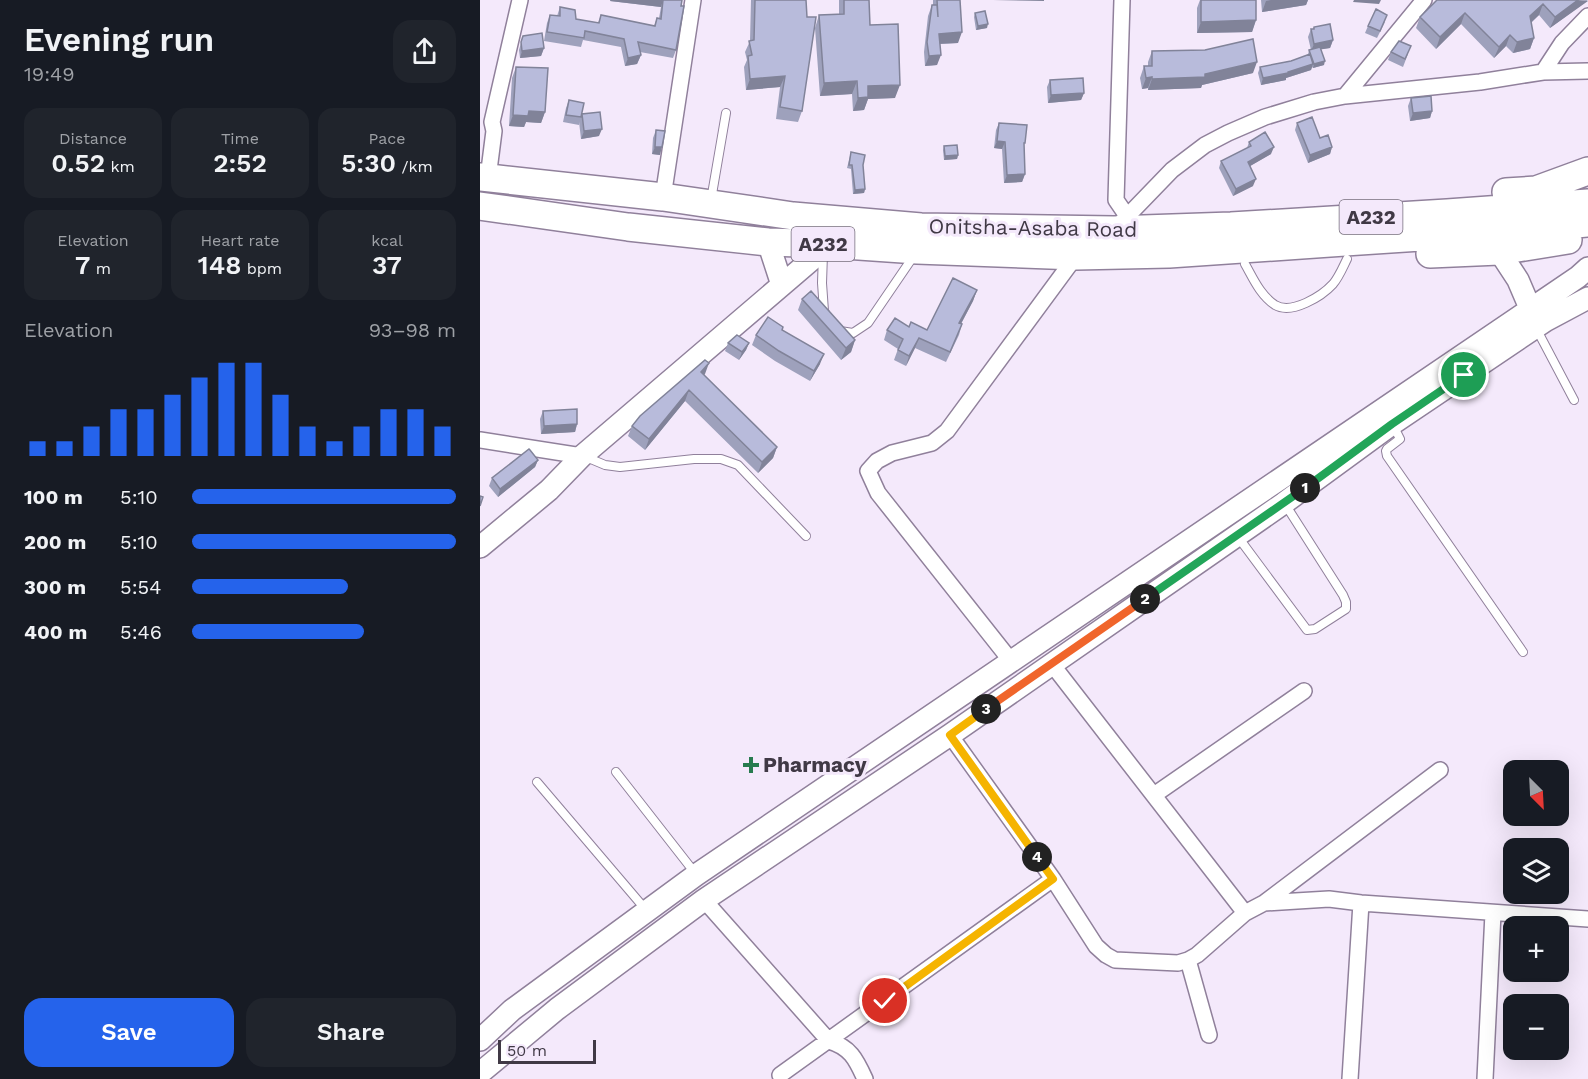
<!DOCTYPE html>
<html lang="en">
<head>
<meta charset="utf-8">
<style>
	body { margin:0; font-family:"Work Sans",sans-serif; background:#20242c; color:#f1f3f6; height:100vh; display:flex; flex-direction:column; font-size:22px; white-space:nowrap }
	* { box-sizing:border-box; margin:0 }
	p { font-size:20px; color:#9ea1a6 }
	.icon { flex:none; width:33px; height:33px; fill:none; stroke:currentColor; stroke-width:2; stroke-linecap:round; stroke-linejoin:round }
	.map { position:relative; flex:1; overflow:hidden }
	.drawer { display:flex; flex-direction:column; background:#171b24; width:480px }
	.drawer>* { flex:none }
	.needle { width:39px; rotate:156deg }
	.buttons { position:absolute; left:1023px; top:760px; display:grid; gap:12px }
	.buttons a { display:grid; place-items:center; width:66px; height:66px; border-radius:12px; background:#171b24; box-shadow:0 6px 24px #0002; font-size:30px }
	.scale { position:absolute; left:18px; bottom:15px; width:98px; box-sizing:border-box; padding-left:6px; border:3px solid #403945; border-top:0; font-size:16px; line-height:21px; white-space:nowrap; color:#403945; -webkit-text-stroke:4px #f4e9fb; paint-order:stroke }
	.pin { position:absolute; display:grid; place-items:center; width:51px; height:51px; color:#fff; margin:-26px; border:3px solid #fff; border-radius:50%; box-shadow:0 2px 6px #0007 }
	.km { position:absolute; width:30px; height:30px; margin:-15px; border-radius:50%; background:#222; color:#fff; font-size:16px; line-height:30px; text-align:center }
	.round { display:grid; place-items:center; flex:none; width:63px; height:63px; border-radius:18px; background:#20242c }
	.summary { display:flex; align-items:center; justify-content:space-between; height:102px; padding:0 24px }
	h1 { font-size:33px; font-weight:600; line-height:45px }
	.stats { display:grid; grid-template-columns:repeat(3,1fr); gap:9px; height:102px; padding:6px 24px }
	.stats div { display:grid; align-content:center; border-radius:15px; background:#20242c; text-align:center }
	.stats b { font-size:26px; font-weight:600 }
	.stats small { font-size:16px; font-weight:400 }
	.stats p { font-size:16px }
	.chart { height:168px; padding:12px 24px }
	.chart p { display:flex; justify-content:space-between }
	.chart svg { width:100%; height:108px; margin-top:6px; stroke:#2563eb; stroke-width:6 }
	.primary-button { display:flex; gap:12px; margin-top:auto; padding:12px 24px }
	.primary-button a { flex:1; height:69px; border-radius:18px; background:#2563eb; color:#fff; font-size:24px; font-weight:600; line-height:69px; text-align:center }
	.primary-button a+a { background:#20242c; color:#f1f3f6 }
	ul { padding:0 24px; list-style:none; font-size:20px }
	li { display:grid; grid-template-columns:96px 72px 1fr; align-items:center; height:45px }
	li i { height:15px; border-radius:8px; background:#2563eb }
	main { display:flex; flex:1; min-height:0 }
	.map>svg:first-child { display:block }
</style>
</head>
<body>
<main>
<section class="drawer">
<div class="summary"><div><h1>Evening run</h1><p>19:49</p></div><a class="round"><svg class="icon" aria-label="share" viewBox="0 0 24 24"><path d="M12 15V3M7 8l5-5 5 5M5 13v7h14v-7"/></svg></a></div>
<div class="stats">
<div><p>Distance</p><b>0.52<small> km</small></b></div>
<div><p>Time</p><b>2:52</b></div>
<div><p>Pace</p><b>5:30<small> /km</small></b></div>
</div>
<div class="stats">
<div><p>Elevation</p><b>7<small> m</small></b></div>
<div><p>Heart rate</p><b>148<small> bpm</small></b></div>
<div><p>kcal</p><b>37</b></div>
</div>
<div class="chart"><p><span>Elevation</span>93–98 m</p>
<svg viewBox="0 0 160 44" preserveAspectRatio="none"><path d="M5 44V38M15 44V38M25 44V32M35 44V25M45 44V25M55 44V19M65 44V12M75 44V6M85 44V6M95 44V19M105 44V32M115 44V38M125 44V32M135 44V25M145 44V25M155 44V32"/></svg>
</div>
<ul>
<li><b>100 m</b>5:10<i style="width:100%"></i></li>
<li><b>200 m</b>5:10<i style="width:100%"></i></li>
<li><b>300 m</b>5:54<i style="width:59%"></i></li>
<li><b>400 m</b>5:46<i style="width:65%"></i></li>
</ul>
<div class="primary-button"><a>Save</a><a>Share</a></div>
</section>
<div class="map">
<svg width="1108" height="1079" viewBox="0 0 1108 1079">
	<rect width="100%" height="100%" fill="#f4e9fb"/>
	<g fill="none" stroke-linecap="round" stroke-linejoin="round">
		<defs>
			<path id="lane" d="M231,200L246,113
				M343,254L342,283L344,311L345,313
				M765,264C773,278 780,295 795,305C812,315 842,296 853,284C859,277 863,267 867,259
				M1056,328L1094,400
				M359,329L360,331L373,333L388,323L433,257
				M913,425L920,439L907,449L906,451L907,456L1043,652
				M106,457L125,465L140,467L214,459H241L258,465L326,536
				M758,537L827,630L835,629L866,609V602L863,595L805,504
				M136,772L215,873
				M57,782L166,910"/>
			<path id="street" d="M642,0L636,200L647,216
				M1063,72L1108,71
				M865,96L1000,82L1063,72L1082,43L1108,16
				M8,178L14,131L12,122L40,0
				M183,197L213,0
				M634,230L692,170L725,145L748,133L785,117L834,102L865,96L944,0
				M0,440L102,456
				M531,661L398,493L388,471L397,461L412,453L452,443L467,431L596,256
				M571,663L765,913
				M470,735L573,879L616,946L626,955L635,960L698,963L708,960L717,955L765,913L784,903L960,770
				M674,795L824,691
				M224,900L349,1041C370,1047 376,1059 385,1079
				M784,903L849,899L881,903L1108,919
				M708,960L729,1035
				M300,1075L573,879
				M870,1079L881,903
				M1005,1079L1013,913"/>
			<path id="secondary" d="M288,242L302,285
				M1019,251L1038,280L1050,308
				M0,547L69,490L102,456L350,244
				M0,1040L32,1010L216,875L1098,277L1108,268
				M0,1073L77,1009L224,900L470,735L804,503L912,424L1065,321L1108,298"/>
			<path id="highway" d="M0,177L183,197L313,216L441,227L634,230L751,226L967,213L1108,203
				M1026,192L1056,190L1108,171
				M0,206L148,227L288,242L350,244L437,250L596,256L689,254L850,243L971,235L1108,223
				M950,254L1019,251L1088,240"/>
		</defs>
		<!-- lane casing -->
		<use href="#lane" stroke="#90809b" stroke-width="10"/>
		<!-- street casing -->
		<use href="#street" stroke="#90809b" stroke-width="18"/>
		<!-- secondary casing -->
		<use href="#secondary" stroke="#90809b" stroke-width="24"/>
		<!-- highway casing -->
		<use href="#highway" stroke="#90809b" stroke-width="30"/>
		<!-- lane -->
		<use href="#lane" stroke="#fff" stroke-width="8"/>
		<!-- street -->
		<use href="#street" stroke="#fff" stroke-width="15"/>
		<!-- secondary -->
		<use href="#secondary" stroke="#fff" stroke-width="21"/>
		<!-- highway -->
		<use href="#highway" stroke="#fff" stroke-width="27"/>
	</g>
	<!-- wall -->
	<path fill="#9ea1bc" d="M130,0H202L196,50L193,58L160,52L161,55L157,64L145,66L141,47L103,40L101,47L64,41L67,23L70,15L77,16L80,7L96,19L118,23L121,15L174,26L177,18H179L181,7L130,1Z
		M271,0H326L322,111L318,122L296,119L300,87L266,90L264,67L267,60L265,52L270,41Z
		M359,0H389L390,25L415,98L388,99L384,110L373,111L372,94L340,96L335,28L339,15H359Z
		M453,0H480L478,43L460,44L457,65L445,66L444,52L448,16L452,5H453Z
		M720,0H776V20L772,32L717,33V8Z
		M781,0H828L826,5L782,12Z
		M1108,0L1070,28L1059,15L1051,23L1054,38L1050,49L1033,53L1026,46L1014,58L981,24L956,49L936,28L940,17Z
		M495,13L507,28L496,30L494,17Z
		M905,22L897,38L885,33L888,26Z
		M834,27L853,40L850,48L841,49L844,65L833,68L832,67L831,70L806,78V80L781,85L778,73L780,67L811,61L828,55L829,50H831L828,37L831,29H833Z
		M43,36L64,48L61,56L40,58L39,50Z
		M672,51L773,73L722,85L721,88L668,90V88L662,89L660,78L664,66H668V62Z
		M911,52L928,54L923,67L908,60Z
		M36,67L65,112L61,123L46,122L44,127L29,126L32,78Z
		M570,80L604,93L601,100L568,103L567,87Z
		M931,98L952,111L950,118L930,121L928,106Z
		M89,100L102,115L119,136L101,139L99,122V125L83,122L86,108Z
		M519,123L545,174L542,182L524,183L522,149L514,148L516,130Z
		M817,123L852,147L850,154L828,163L815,130Z
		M176,130L180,155L172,154L173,138Z
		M769,142L791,154L770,166L773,186L753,196L739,168L741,161L767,148Z
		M464,146L478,155L477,159L464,160L463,150Z
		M371,152L385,189L384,193L373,194L371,169L367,168Z
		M497,290L493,301L481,324H482L479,335L466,362L435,348L426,366L414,360L418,349L404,340L407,330L429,327L447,330Z
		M322,299L375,340L371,352L361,360L318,310Z
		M302,330L340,364L330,381L295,361L272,345L276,335Z
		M248,343H269L266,350L259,360L245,351Z
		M225,374L224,375L297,447L293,458L278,473L205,401L165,450L148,436L152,426Z
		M63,411L97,424L95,432L61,434L60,419Z
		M58,460L55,467L18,497L9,486L12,478Z"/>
	<!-- shaded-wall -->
	<path fill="#818399" d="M131,0H183L181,7L130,1Z
		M513,0H564V1Z
		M791,0H828L826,5L782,12L786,1Z
		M874,0H901L899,4L873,2Z
		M1098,0L1108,1L1070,28L1075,17Z
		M1063,4L1059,15L1046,27L1050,16Z
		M985,13L981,24L956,49L960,37Z
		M776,20L772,32L717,33L721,22Z
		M508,24L507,28L496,30L498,26Z
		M482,32L478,43L455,44L459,34Z
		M1030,35L1026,46L1014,58L1019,47Z
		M1054,38L1050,49L1033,53L1037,42Z
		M853,40L850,48L831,51L834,44Z
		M64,48L61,56L40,58L42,51Z
		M161,55L157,64L145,66L148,58Z
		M461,55L457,65L445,66L449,56Z
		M845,61L844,65L833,68L834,64Z
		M777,62L773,73L722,85L721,88L668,90L672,79L725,74Z
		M833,64L831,70L806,78V80L781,85L783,78L808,72Z
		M305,76L300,87L266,90L270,79Z
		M672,77L668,88L662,89L666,78Z
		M377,81L372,94L340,96L344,83Z
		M420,85L415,98L388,99L384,110L373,111L378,98L388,86Z
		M604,93L601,100L568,103L571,95Z
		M49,111L65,112L61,123L46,122L44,127L29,126L33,115Z
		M952,111L950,118L930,121L933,113Z
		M122,129L119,136L101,139L104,131Z
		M517,141L525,142L522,149L514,148Z
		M175,147H182L180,155L172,154Z
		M794,147L791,154L765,169L768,162Z
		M852,147L850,154L828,163L830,155Z
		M478,155L477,159L464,160L465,156Z
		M545,174L542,182L524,183L527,175Z
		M776,179L773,186L753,196L756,189Z
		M385,189L384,193L373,194L375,190Z
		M497,290L493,301L476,333L479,323Z
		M439,338L435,348L426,366L429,356Z
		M375,340L371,352L361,360L366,348Z
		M269,343L266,350L259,360L262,352Z
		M344,354L340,364L330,381L334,371Z
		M229,363L225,374L217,383L221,372Z
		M209,390L205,401L165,450L169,439Z
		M97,424L95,432L61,434L64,426Z
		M297,447L293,458L278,473L282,462Z
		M58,460L55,467L18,497L20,489Z"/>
	<!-- building -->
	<path fill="#b8bbdb" stroke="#818399" stroke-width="1.5" d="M183,0H202L201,6H204L196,50L158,42L161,55L148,58L144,39L105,31L104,38L67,32L70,15L80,16V7L95,10L96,19L119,23L121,15L175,26L177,18L181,19Z
		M275,0H326L327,17H336L322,111L300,107L305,76L270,79L268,56L272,55L269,41L274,40Z
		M364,0H389L390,25L418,24L420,85L388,86V97L378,98L377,81L344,83L339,15L364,14Z
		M457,0H480L482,32L459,34L461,55L449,56L447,42L452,5H457L458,17Z
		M721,0H776V20L721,22Z
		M957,0H1098L1075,17L1063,4L1050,16L1054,38L1037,42L1030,35L1019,47L985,13L960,37L940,17Z
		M896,9L907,15L900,31L888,26Z
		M505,11L508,24L498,26L495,13Z
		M850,24L853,40L834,44L831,29H834V27Z
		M62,33L64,48L42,51L41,42L43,36Z
		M773,39L777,62L725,74V77L672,79V77L666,78L664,66H672V51L725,50Z
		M919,41L931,46L925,59L911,52Z
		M840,47L845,61L834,64L829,50Z
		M830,54L833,64L808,72V73L783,78L780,67L811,61Z
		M36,67L68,68L65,112L49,111L48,116L33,115Z
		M603,78L604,93L571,95L570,80Z
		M951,96L952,111L933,113L931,98Z
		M89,100L104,103L101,117L86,115Z
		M120,112L122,129L104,131L102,114Z
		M832,117L840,138L848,135L852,147L830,155L817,123Z
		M519,123L547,125L545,143H544L545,174L527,175L525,142L517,141Z
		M176,130L185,131L182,147H175Z
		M785,132L794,147L768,162L776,179L756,189L741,161L771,146L769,142Z
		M477,145L478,155L465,156L464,146Z
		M371,152L385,155L383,165L385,189L375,190L372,165H369Z
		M473,278L497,290L479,323L482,324L470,352L439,338L429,356L418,350L423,339L407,330L415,318L429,327L431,322L447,330Z
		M331,291L375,340L366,348L322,299Z
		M288,317L303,327L302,330L344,354L334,371L299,351L276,335Z
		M257,335L269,343L262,352L248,343Z
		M225,360L229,363L221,372L297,447L282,462L209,390L169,439L152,426L160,416Z
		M97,409V424L64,426L63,411Z
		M49,449L50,450L58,460L20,489L12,478Z
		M0,496L3,497L0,506Z"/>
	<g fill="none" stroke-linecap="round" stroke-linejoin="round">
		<defs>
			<path id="split-1" d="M825,488L912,424L984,375"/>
			<path id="split-2" d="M665,599L825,488"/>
			<path id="split-3" d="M506,709L665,599"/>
			<path id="split-4" d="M506,709L470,735L557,857"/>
			<path id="split-5" d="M405,1001L573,879L557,857"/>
		</defs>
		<!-- split-1 casing -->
		<use href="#split-1" stroke="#fff" stroke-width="12"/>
		<!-- split-2 casing -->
		<use href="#split-2" stroke="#fff" stroke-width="12"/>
		<!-- split-3 casing -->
		<use href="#split-3" stroke="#fff" stroke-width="12"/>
		<!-- split-4 casing -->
		<use href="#split-4" stroke="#fff" stroke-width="12"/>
		<!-- split-5 casing -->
		<use href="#split-5" stroke="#fff" stroke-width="12"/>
		<!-- split-1 -->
		<use href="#split-1" stroke="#22a559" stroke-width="8"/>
		<!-- split-2 -->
		<use href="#split-2" stroke="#22a559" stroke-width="8"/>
		<!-- split-3 -->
		<use href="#split-3" stroke="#f0652b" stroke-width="8"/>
		<!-- split-4 -->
		<use href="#split-4" stroke="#f5b400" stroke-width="8"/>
		<!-- split-5 -->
		<use href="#split-5" stroke="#f5b400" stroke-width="8"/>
	</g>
	<!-- markers -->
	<path fill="#277b4e" stroke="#f4e9fb" stroke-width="2" d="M268 756h6v6h6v6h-6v6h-6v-6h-6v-6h6z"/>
	<g text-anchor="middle" stroke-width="6" stroke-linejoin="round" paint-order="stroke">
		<!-- shield labels -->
		<g fill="#f4e9fb" stroke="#766e7c" stroke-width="1.5">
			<rect x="859.5" y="200" width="63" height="34" rx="4.5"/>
			<rect x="311.5" y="227" width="63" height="34" rx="4.5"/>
		</g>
		<g font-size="20" font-weight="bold" fill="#403945">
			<text x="891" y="224">A232</text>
			<text x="343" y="251">A232</text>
		</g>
		<!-- street labels -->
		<g font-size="21" fill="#403945" stroke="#f4e9fb">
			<text transform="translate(553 228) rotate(1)" y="7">Onitsha-Asaba Road</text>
		</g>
		<!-- poi labels -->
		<g font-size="21" font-weight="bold" fill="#403945" stroke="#f4e9fb" text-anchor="start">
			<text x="283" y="772">Pharmacy</text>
		</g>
	</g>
</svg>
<div class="buttons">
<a><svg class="needle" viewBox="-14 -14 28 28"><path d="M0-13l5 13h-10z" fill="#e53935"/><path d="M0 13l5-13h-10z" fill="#9ea1a6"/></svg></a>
<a><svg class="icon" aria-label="layers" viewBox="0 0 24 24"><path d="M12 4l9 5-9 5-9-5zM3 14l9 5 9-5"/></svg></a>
<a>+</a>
<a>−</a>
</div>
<div class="scale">50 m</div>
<div class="pin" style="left:984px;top:375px;background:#1e9e55"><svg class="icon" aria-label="arrive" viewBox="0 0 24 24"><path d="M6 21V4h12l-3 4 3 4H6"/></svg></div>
<div class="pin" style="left:405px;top:1001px;background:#d93025"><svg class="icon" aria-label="check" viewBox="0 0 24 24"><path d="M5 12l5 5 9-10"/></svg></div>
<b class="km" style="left:825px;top:488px">1</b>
<b class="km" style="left:665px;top:599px">2</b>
<b class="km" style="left:506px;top:709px">3</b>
<b class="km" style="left:557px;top:857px">4</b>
</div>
</main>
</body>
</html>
